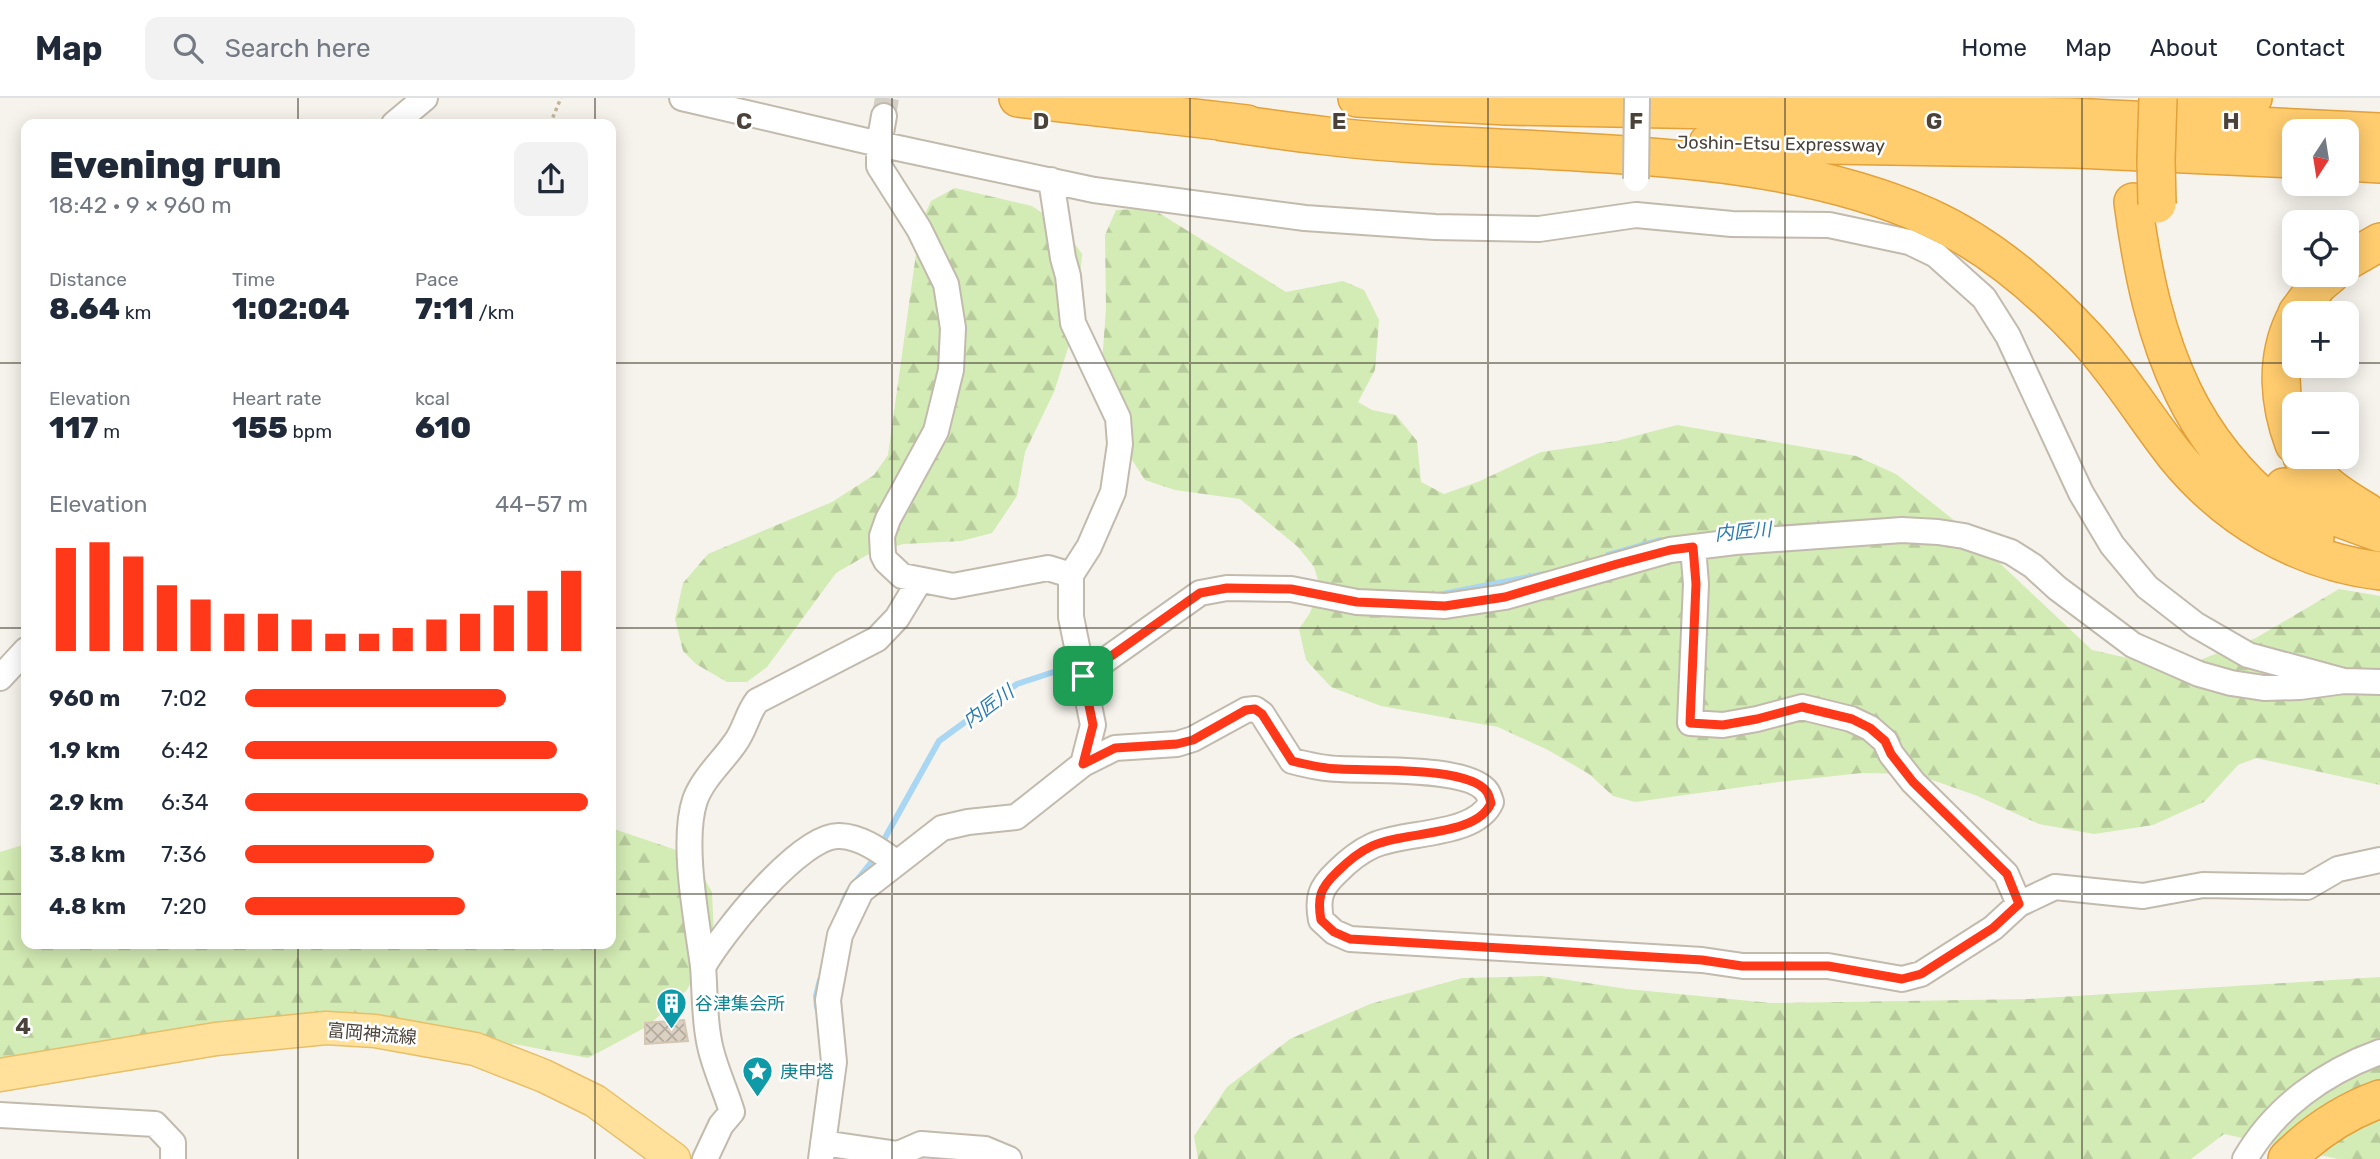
<!DOCTYPE html>
<html lang="en">
<head>
<meta charset="utf-8">
<style>
	body { margin:0; font-family:Rubik,"Noto Sans JP",sans-serif; background:#f2f2f3; color:#1f2937; height:100vh; display:flex; flex-direction:column; font-size:26px; white-space:nowrap }
	* { box-sizing:border-box; margin:0 }
	p { font-size:23px; color:#747a83 }
	.icon { flex:none; width:38px; height:38px; fill:none; stroke:currentColor; stroke-width:2; stroke-linecap:round; stroke-linejoin:round }
	.map { position:relative; flex:1; overflow:hidden }
	.panel { position:absolute; left:21px; top:21px; width:595px; height:830px; display:flex; flex-direction:column; background:#fff; border-radius:14px; box-shadow:0 4px 18px #0003 }
	.panel>* { flex:none }
	.needle { width:46px; rotate:192deg }
	.controls { position:absolute; left:2282px; top:21px; display:grid; gap:14px }
	.controls a { display:grid; place-items:center; width:77px; height:77px; border-radius:14px; background:#fff; box-shadow:0 4px 18px #0003; font-size:35px }
	.pin { position:absolute; display:grid; place-items:center; width:60px; height:60px; color:#fff; margin:-30px; border-radius:14px; box-shadow:0 4px 10px #0006 }
	.round { display:grid; place-items:center; flex:none; width:74px; height:74px; border-radius:14px; background:#f2f2f3 }
	.overview { display:flex; align-items:center; justify-content:space-between; height:119px; padding:0 28px }
	h1 { font-size:38px; font-weight:800; line-height:52px }
	.figures { display:grid; grid-template-columns:repeat(3,1fr); gap:10px; height:119px; padding:7px 28px }
	.figures div { display:grid; align-content:center }
	.figures b { font-size:30px; font-weight:800 }
	.figures small { font-size:19px; font-weight:400 }
	.figures p { font-size:19px }
	.chart { height:196px; padding:14px 28px }
	.chart p { display:flex; justify-content:space-between }
	.chart svg { width:100%; height:126px; margin-top:7px; stroke:#ff381a; stroke-width:6 }
	ul { padding:0 28px; list-style:none; font-size:23px }
	li { display:grid; grid-template-columns:112px 84px 1fr; align-items:center; height:52px }
	li i { height:18px; border-radius:9px; background:#ff381a }
	header { display:flex; align-items:center; gap:42px; box-sizing:border-box; height:98px; padding:0 35px; background:#fff; border-bottom:2px solid #e0e1e3 }
	header strong { font-size:33px }
	nav { display:flex; gap:38px; margin-inline-start:auto; font-size:24px }
	.search { width:490px; height:63px; background:#f2f2f3; display:flex; align-items:center; gap:18px; box-sizing:border-box; padding:0 24px; border-radius:14px; color:#747a83; font-size:26px }
	.map>svg:first-child { display:block }
</style>
</head>
<body>
<header>
<strong>Map</strong>
<div class="search"><svg class="icon" aria-label="search" viewBox="0 0 24 24"><circle cx="10" cy="10" r="6"/><path d="M15 15l6 6"/></svg>Search here</div>
<nav><a>Home</a><a>Map</a><a>About</a><a>Contact</a></nav>
</header>
<div class="map">
<svg width="2380" height="1061" viewBox="0 0 2380 1061">
	<defs>
		<pattern id="forest-firs" width="22" height="20" patternUnits="userSpaceOnUse" patternTransform="scale(1.75)"><rect width="22" height="20" fill="#d3ebb4"/><path d="M5 1l3.5 6h-7zM16 11l3.5 6h-7z" fill="#b7cb9c"/></pattern>
		<pattern id="building-cross-hatch" width="8" height="8" patternUnits="userSpaceOnUse" patternTransform="scale(1.75)"><rect width="8" height="8" fill="#dbd1c3"/><path d="M0 0l8 8M0 8l8-8" fill="none" stroke="#b4ab9f"/></pattern>
	</defs>
	<rect width="100%" height="100%" fill="#f6f3ec"/>
	<!-- forest -->
	<path fill="url(#forest-firs)" d="M955,90L1032,108L1063,129L1082,156L1076,225L1054,294L1025,354L1017,398L992,435L961,443L903,446L867,457L836,475L767,569L747,584H727L696,566L683,553L675,521L683,485L708,456L832,404L874,377L888,357L920,127L931,103Z
		M1140,111L1159,115L1286,194L1343,183L1364,192L1379,222L1375,272L1358,304L1372,312L1396,317L1417,343L1421,384L1444,396L1480,383L1541,354L1616,343L1677,327L1856,358L1896,376L1955,423L2092,552L2177,571L2256,540L2339,491L2380,498V687L2256,660L2238,667L2204,704L2153,727L2094,736L2039,726L1975,697L1915,676L1862,675L1778,684L1635,704L1613,698L1589,676L1548,652L1498,629L1381,608L1331,589L1306,562L1299,531L1310,515L1320,489L1314,469L1298,449L1240,401L1175,392L1145,382L1109,326L1100,293L1106,210L1105,137L1116,112Z
		M611,730L691,757L712,794L714,838L687,892L648,928L588,960L514,946L360,933L0,963V754L26,746V845H611Z
		M1542,878L1627,891L1771,905L2029,901L2380,879V1061H2338L2224,1036L2191,1061H1198L1194,1038L1227,989L1290,941L1370,906L1462,880Z"/>
	<g fill="none" stroke-linecap="round" stroke-linejoin="round">
		<!-- stream -->
		<path stroke="#a8d6f3" stroke-width="6" d="M1721,434L1765,430
			M1608,457L1661,442
			M1438,497L1544,476
			M881,747L939,643L1017,586L1075,567
			M843,804C850,785 866,775 876,757
			M817,909L816,898L820,882"/>
	</g>
	<!-- building -->
	<path fill="url(#building-cross-hatch)" stroke="#d3c6b3" stroke-width="2" d="M684,922L688,943L645,946V925Z"/>
	<g fill="none" stroke-linecap="round" stroke-linejoin="round">
		<!-- minor-tunnel -->
		<path stroke="#d4d0c8" stroke-width="24" stroke-dasharray="24 12" stroke-linecap="butt" d="M884,18L887,0"/>
		<defs>
			<path id="minor" d="M682,0L879,46L1094,92L1305,120L1435,129L1539,131L1636,117L1732,126L1829,127L1909,144L1936,157L1984,200L2008,238L2081,395L2112,447L2147,489L2196,527L2248,557L2344,583
				M884,18L879,46V68L919,131L946,186L953,230L951,272L936,333L888,421L882,438L883,457L886,463L902,478L953,488L1048,470L1071,477
				M394,26L425,0
				M1693,449L1696,486L1690,625L1723,627L1757,621L1802,609L1851,621L1870,630L1885,643L1891,656L1913,684L2006,776L2019,806
				M1083,578L1200,495L1227,490L1291,491L1357,504L1445,508L1505,499L1670,452L1735,444L1902,432L1938,434L1964,438L2011,454L2033,468L2057,490L2133,547L2199,576L2231,585L2264,590L2300,589L2344,583L2380,584
				M0,580L26,552
				M1083,666L1115,650L1177,646L1193,641L1246,612L1255,611L1262,616L1292,663C1308,667 1324,671 1340,671C1370,673 1470,668 1487,694C1489,697 1490,701 1491,704C1476,739 1403,733 1372,748C1359,754 1347,764 1337,774C1320,790 1317,800 1321,822L1334,834L1350,841L1702,862L1743,868H1828L1902,881L1921,876L1993,830L2019,806L2055,789L2143,798L2203,787L2307,789L2338,771L2380,762
				M703,869C721,837 801,735 840,738C862,739 880,753 897,765
				M0,1017L155,1026L173,1045V1061
				M823,1045L898,1056L921,1046L985,1051L1009,1061
				M705,1061L721,1027L732,1014C725,990 713,967 709,943C704,918 705,892 703,868C697,823 681,744 695,702C703,680 722,664 735,645C745,632 747,616 757,603L877,541L897,520L920,482
				M821,1061L834,964L828,902L840,837L861,793L942,730L968,724L1016,719L1083,666L1093,627L1071,519V477L1089,449L1113,394L1120,346L1118,320L1073,225L1068,178L1063,160L1051,82
				M2245,1061C2275,1009 2325,974 2380,954"/>
			<path id="major" d="M0,977L216,941L326,930L375,933L475,951L544,978L595,1003L674,1061"/>
			<path id="highway" d="M1018,0L1247,26
				M1357,0L1507,8L2070,19L2380,34
				M2193,2L2253,0
				M1223,24C1257,29 1292,34 1327,38C1392,46 1458,48 1523,51C1658,59 1802,63 1928,119C1988,146 2043,193 2088,242C2120,277 2145,319 2175,357C2226,420 2298,463 2380,473
				M1708,45L2076,51L2294,61
				M2347,64L2380,66
				M2133,104C2152,247 2188,358 2315,439
				M2347,163L2380,144
				M2297,215L2318,187L2330,177
				M2294,222C2275,262 2279,306 2294,346
				M2302,359C2318,384 2342,399 2367,414
				M2284,389L2328,416L2380,435
				M2287,1061C2314,1034 2344,1014 2380,1001"/>
		</defs>
		<!-- minor casing -->
		<use href="#minor" stroke="#c2baad" stroke-width="28"/>
		<!-- major casing -->
		<use href="#major" stroke="#e7bf68" stroke-width="35"/>
		<!-- highway casing -->
		<use href="#highway" stroke="#e2a13a" stroke-width="40"/>
		<!-- path -->
		<path stroke="#c4b69e" stroke-width="3.5" stroke-dasharray="3.5 3.5" stroke-linecap="butt" d="M550,26L561,0"/>
		<!-- minor -->
		<use href="#minor" stroke="#fff" stroke-width="24"/>
		<!-- major -->
		<use href="#major" stroke="#ffe19c" stroke-width="32"/>
		<!-- highway -->
		<use href="#highway" stroke="#ffcc6e" stroke-width="37"/>
		<defs>
			<path id="minor-bridge" d="M1636,81L1637,0"/>
			<path id="highway-bridge" d="M2157,106L2156,62L2158,0"/>
		</defs>
		<!-- minor-bridge casing -->
		<use href="#minor-bridge" stroke="#c2baad" stroke-width="28" stroke-linecap="butt"/>
		<!-- highway-bridge casing -->
		<use href="#highway-bridge" stroke="#e2a13a" stroke-width="40" stroke-linecap="butt"/>
		<!-- minor-bridge -->
		<use href="#minor-bridge" stroke="#fff" stroke-width="24"/>
		<!-- highway-bridge -->
		<use href="#highway-bridge" stroke="#ffcc6e" stroke-width="37"/>
	</g>
	<g fill="none" stroke-linecap="round" stroke-linejoin="round">
		<defs>
			<path id="route" d="M1693,449L1696,486L1690,625L1723,627L1757,621L1802,609L1852,621L1870,630L1885,643L1891,656L1913,684L2007,776L2019,806L1993,830L1921,876L1902,881L1828,868H1742L1702,862L1350,841L1334,834L1321,822C1317,800 1320,790 1337,774C1347,764 1359,754 1372,748C1403,733 1477,739 1491,705C1490,701 1489,697 1487,694C1470,668 1370,673 1340,671C1324,671 1308,667 1292,663L1262,616L1255,611L1246,612L1193,642L1177,646L1115,650L1083,666L1093,627L1083,578L1200,495L1227,490L1291,491L1357,504L1445,508L1505,499L1617,466L1670,452Z"/>
		</defs>
		<!-- route casing -->
		<use href="#route" stroke="#fff" stroke-width="14"/>
		<!-- route -->
		<use href="#route" stroke="#ff381a" stroke-width="9"/>
	</g>
	<!-- grid -->
	<path fill="none" stroke="#4b4339" stroke-width="2" stroke-opacity="0.55" d="M298,0V26M595,0V26M892,0V1061M1190,0V1061M1488,0V1061M1785,0V1061M2082,0V1061M0,265H26M611,265H2294M2347,265H2380M0,530H26M611,530H2380M0,796H26M611,796H2380M298,845V1061M595,845V1061"/>
	<!-- icons -->
	<defs>
		<symbol id="building-pin" viewBox="-11 -11 22 30"><path d="M0 17L-7.5 6A9.5 9.5 0 1 1 7.5 6Z" fill="#0f9aa8" stroke="#fff"/><path d="M-4-6H4V6H1V3H-1V6H-4ZM-2.5-4.3h1.7v1.8h-1.7ZM.8-4.3h1.7v1.8H.8ZM-2.5-1h1.7V.8h-1.7ZM.8-1h1.7V.8H.8Z" fill="#fff"/></symbol>
		<symbol id="sight-pin" viewBox="-11 -11 22 30"><path d="M0 17L-7.5 6A9.5 9.5 0 1 1 7.5 6Z" fill="#0f9aa8" stroke="#fff"/><path d="M0-6L1.8-2.2L6-1.7L2.9 1.2L3.7 5.4L0 3.3L-3.7 5.4L-2.9 1.2L-6-1.7L-1.8-2.2Z" fill="#fff"/></symbol>
	</defs>
	<g fill-rule="evenodd">
		<use href="#building-pin" x="654" y="888" width="35" height="47"/>
		<use href="#sight-pin" x="740" y="956" width="35" height="47"/>
	</g>
	<g text-anchor="middle" stroke-width="5" stroke-linejoin="round" paint-order="stroke">
		<!-- street labels -->
		<g font-size="18" fill="#4b4339" stroke="#fff">
			<text transform="translate(1781 46) rotate(1)" y="6">Joshin-Etsu Expressway</text>
			<text transform="translate(372 936) rotate(5)" y="6">富岡神流線</text>
		</g>
		<!-- culture labels -->
		<g font-size="18" fill="#0d838f" stroke="#fff" text-anchor="start">
			<text x="695" y="912">谷津集会所</text>
			<text x="780" y="980">庚申塔</text>
		</g>
		<!-- water labels -->
		<g font-size="19" font-style="italic" fill="#2c7cb2" stroke="#fff">
			<text transform="translate(1743 433) rotate(-5)" y="7">内匠川</text>
			<text transform="translate(988 608) rotate(-36)" y="7">内匠川</text>
		</g>
	</g>
	<g font-size="23" text-anchor="middle" font-weight="bold" fill="#4b4339" stroke="#fff" stroke-width="5" stroke-linejoin="round" paint-order="stroke">
		<text x="744" y="31">C</text>
		<text x="1041" y="31">D</text>
		<text x="1339" y="31">E</text>
		<text x="1636" y="31">F</text>
		<text x="1934" y="31">G</text>
		<text x="2231" y="31">H</text>
		<text x="23" y="936">4</text>
	</g>
</svg>
<div class="controls">
<a><svg class="needle" viewBox="-14 -14 28 28"><path d="M0-13l5 13h-10z" fill="#e53935"/><path d="M0 13l5-13h-10z" fill="#747a83"/></svg></a>
<a><svg class="icon" aria-label="locate" viewBox="0 0 24 24"><circle cx="12" cy="12" r="6"/><path d="M12 2v4M12 18v4M2 12h4M18 12h4"/></svg></a>
<a>+</a>
<a>−</a>
</div>
<div class="pin" style="left:1083px;top:578px;background:#1e9e55"><svg class="icon" aria-label="arrive" viewBox="0 0 24 24"><path d="M6 21V4h12l-3 4 3 4H6"/></svg></div>
<section class="panel">
<div class="overview"><div><h1>Evening run</h1><p>18:42 · 9 × 960 m</p></div><a class="round"><svg class="icon" aria-label="share" viewBox="0 0 24 24"><path d="M12 15V3M7 8l5-5 5 5M5 13v7h14v-7"/></svg></a></div>
<div class="figures">
<div><p>Distance</p><b>8.64<small> km</small></b></div>
<div><p>Time</p><b>1:02:04</b></div>
<div><p>Pace</p><b>7:11<small> /km</small></b></div>
</div>
<div class="figures">
<div><p>Elevation</p><b>117<small> m</small></b></div>
<div><p>Heart rate</p><b>155<small> bpm</small></b></div>
<div><p>kcal</p><b>610</b></div>
</div>
<div class="chart"><p><span>Elevation</span>44–57 m</p>
<svg viewBox="0 0 160 44" preserveAspectRatio="none"><path d="M5 44V8M15 44V6M25 44V11M35 44V21M45 44V26M55 44V31M65 44V31M75 44V33M85 44V38M95 44V38M105 44V36M115 44V33M125 44V31M135 44V28M145 44V23M155 44V16"/></svg>
</div>
<ul>
<li><b>960 m</b>7:02<i style="width:76%"></i></li>
<li><b>1.9 km</b>6:42<i style="width:91%"></i></li>
<li><b>2.9 km</b>6:34<i style="width:100%"></i></li>
<li><b>3.8 km</b>7:36<i style="width:55%"></i></li>
<li><b>4.8 km</b>7:20<i style="width:64%"></i></li>
</ul>
</section>
</div>
</body>
</html>
